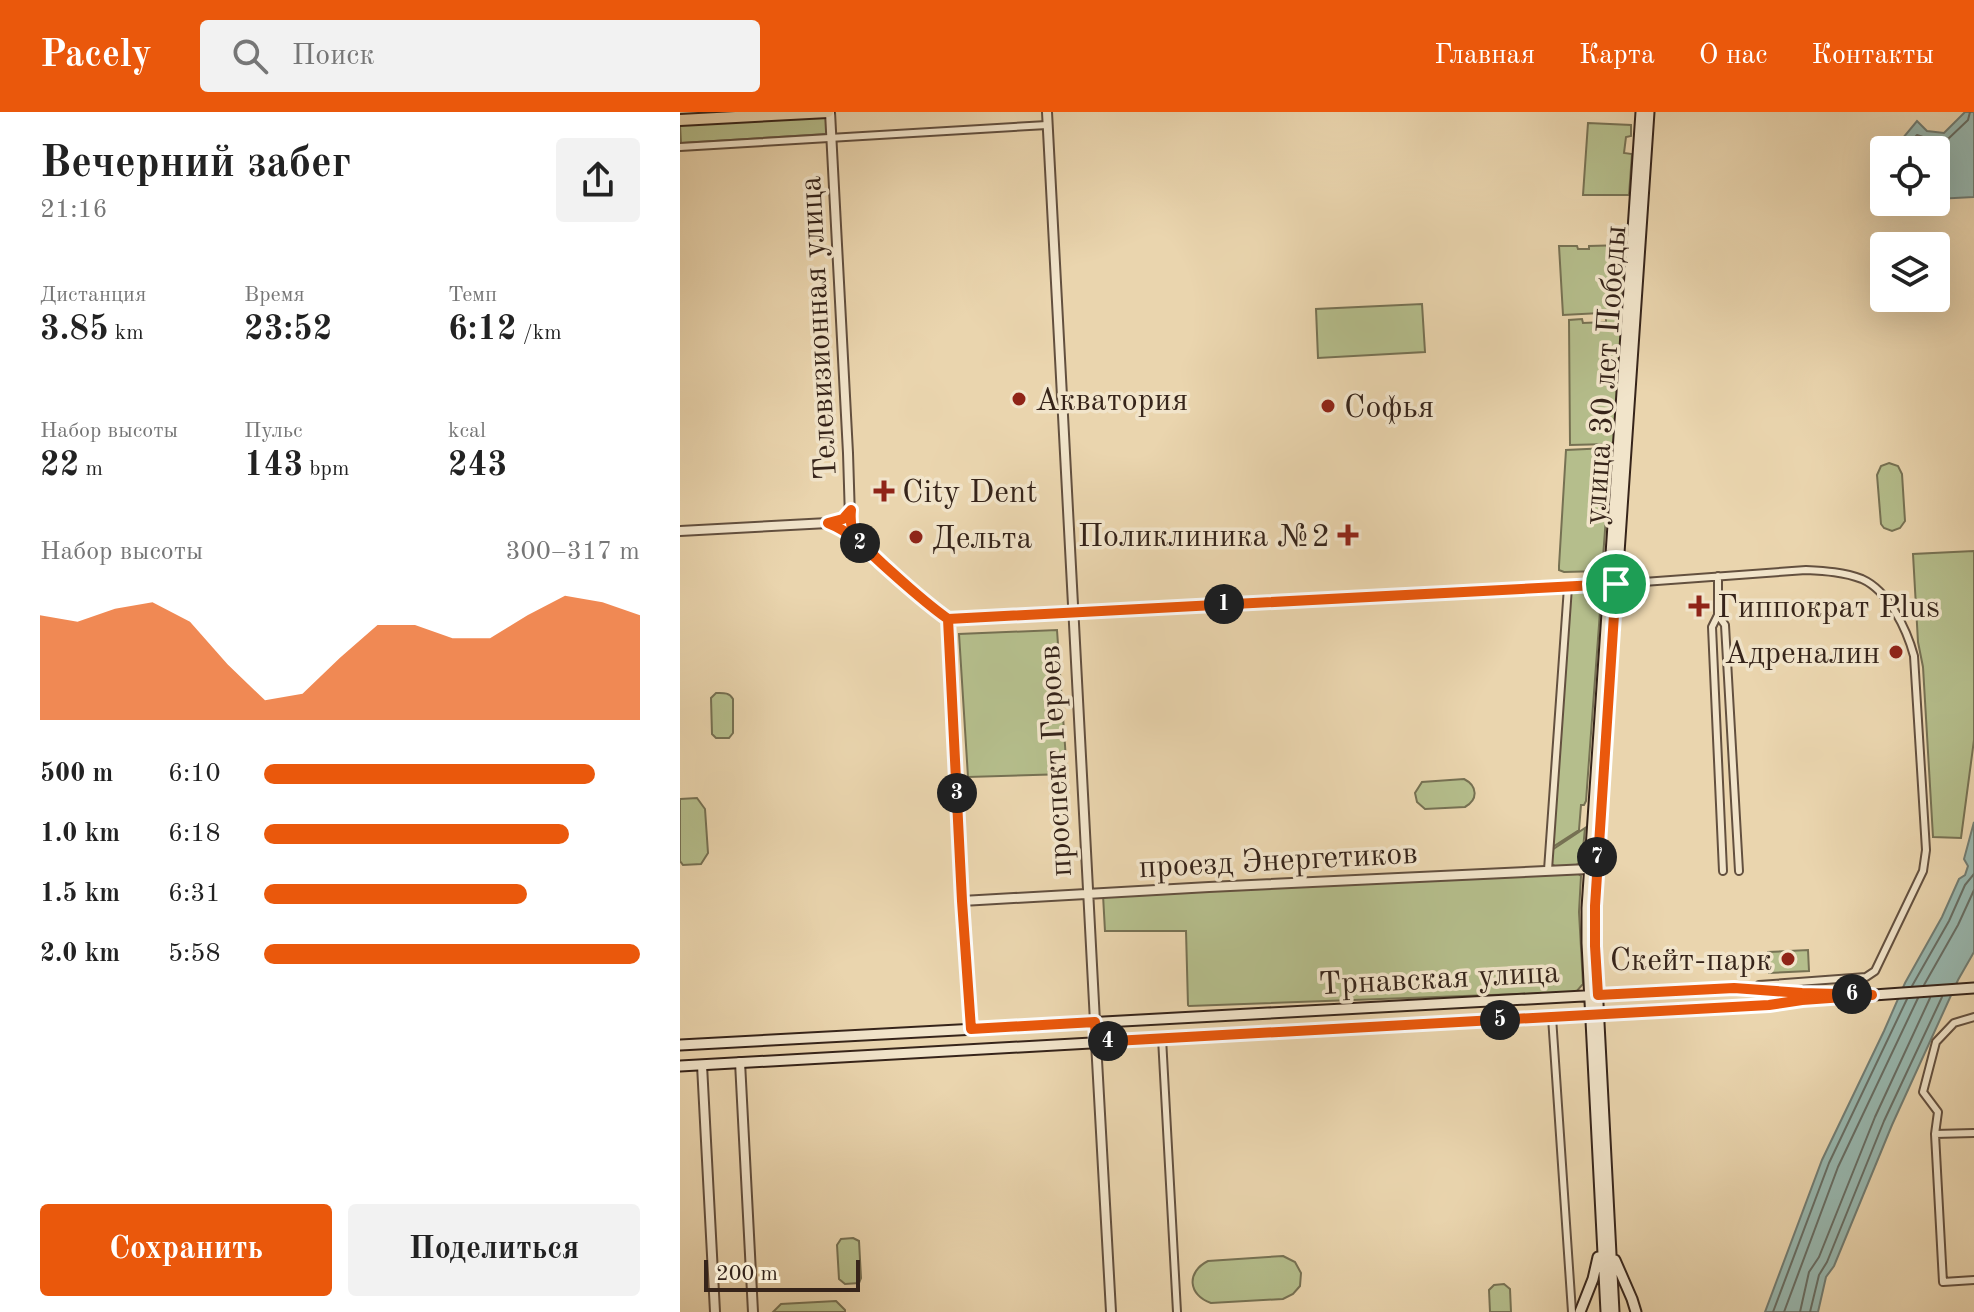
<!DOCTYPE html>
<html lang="ru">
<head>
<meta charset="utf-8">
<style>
	body { margin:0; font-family:"Old Standard TT",serif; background:#f2f2f2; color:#222; height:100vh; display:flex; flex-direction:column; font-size:30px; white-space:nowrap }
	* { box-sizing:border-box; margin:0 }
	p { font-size:26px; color:#767676 }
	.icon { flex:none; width:44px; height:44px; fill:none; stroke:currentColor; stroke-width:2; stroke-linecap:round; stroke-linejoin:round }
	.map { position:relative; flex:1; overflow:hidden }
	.side { display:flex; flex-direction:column; background:#fff; width:680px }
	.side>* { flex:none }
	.buttons { position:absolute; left:1190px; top:24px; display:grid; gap:16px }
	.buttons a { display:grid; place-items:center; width:80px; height:80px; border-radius:8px; background:#fff; box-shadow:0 8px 32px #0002; font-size:40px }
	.scale { position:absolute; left:24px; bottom:20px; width:156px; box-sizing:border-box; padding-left:8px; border:4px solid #36241a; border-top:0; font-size:22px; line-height:28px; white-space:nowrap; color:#36241a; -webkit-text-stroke:6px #f1e4ca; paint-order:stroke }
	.pin { position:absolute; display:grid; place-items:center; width:68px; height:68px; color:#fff; margin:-34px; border:4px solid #fff; border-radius:50%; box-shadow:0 2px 8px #0007 }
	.km { position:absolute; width:40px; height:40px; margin:-20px; border-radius:50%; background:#222; color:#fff; font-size:22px; line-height:40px; text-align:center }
	.round { display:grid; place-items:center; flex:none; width:84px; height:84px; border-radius:8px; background:#f2f2f2 }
	.summary { display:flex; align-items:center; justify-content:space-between; height:136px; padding:0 40px }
	h1 { font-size:44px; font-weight:700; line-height:60px }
	.stats { display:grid; grid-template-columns:repeat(3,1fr); gap:12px; height:136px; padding:8px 40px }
	.stats div { display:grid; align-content:center }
	.stats b { font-size:34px; font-weight:700 }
	.stats small { font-size:22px; font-weight:400 }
	.stats p { font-size:22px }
	.chart { height:224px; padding:16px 40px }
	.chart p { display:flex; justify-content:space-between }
	.chart svg { width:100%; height:144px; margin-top:8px; fill:#ea580c; opacity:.7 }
	.action { display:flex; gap:16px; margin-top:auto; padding:16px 40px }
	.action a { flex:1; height:92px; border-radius:8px; background:#ea580c; color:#fff; font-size:32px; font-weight:700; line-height:92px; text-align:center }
	.action a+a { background:#f2f2f2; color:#222 }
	ul { padding:0 40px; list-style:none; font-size:26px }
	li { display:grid; grid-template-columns:128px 96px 1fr; align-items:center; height:60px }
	li i { height:20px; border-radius:10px; background:#ea580c }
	header { display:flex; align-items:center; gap:48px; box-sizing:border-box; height:112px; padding:0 40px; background:#ea580c; color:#fff }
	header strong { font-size:38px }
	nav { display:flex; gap:44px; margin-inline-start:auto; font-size:28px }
	.search { width:560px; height:72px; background:#f2f2f2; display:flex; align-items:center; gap:20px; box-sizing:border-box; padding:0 28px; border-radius:8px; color:#767676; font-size:30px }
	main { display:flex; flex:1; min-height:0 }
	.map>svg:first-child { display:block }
</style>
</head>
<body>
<header>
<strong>Pacely</strong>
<div class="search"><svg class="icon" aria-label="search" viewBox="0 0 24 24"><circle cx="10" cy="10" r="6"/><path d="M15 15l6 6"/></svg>Поиск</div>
<nav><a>Главная</a><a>Карта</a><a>О нас</a><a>Контакты</a></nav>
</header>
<main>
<section class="side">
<div class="summary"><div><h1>Вечерний забег</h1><p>21:16</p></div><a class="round"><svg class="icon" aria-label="share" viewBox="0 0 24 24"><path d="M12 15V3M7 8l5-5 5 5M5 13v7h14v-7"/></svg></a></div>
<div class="stats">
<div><p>Дистанция</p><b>3.85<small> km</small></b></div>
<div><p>Время</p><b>23:52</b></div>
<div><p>Темп</p><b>6:12<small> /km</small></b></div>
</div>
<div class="stats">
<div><p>Набор высоты</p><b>22<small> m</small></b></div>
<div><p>Пульс</p><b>143<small> bpm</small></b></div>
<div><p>kcal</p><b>243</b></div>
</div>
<div class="chart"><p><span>Набор высоты</span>300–317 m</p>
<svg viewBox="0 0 160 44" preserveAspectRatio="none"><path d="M0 44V12L10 14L20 10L30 8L40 14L50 27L60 38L70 36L80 25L90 15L100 15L110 19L120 19L130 12L140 6L150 8L160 12V44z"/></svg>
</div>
<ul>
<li><b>500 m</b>6:10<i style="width:88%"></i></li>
<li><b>1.0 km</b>6:18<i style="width:81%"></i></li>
<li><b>1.5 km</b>6:31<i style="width:70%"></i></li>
<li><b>2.0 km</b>5:58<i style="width:100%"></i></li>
</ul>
<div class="action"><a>Сохранить</a><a>Поделиться</a></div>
</section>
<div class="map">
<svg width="1294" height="1200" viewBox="0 0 1294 1200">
	<rect width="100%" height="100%" fill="#ead5ae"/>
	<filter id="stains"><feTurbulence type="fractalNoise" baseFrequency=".0025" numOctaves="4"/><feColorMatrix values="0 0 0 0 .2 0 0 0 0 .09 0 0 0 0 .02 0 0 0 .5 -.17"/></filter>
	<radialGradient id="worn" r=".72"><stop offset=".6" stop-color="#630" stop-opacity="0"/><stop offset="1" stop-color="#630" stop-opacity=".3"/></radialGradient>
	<!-- green -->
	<path fill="#b5be8c" stroke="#767153" stroke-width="2" d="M146,4L147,22L1,31L0,13Z
		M908,11L951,13V24L946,25L944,41L952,42L949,83H903Z
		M945,133L940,200L883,203L879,134H897L898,137H909V134Z
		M742,192L745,240L638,246L636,197Z
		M938,205L944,208L935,329L930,332L890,333L889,208L902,207L903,211L926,210V206Z
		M928,336L931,338L922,459L884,460L879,458V454L886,338Z
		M1209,351L1218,354L1222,362L1225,409L1220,416L1212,419L1204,416L1201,412L1197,363L1201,354Z
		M1294,439V628L1281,726L1253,725L1243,555L1238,530L1233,442Z
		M915,480L921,486L906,689L904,693H901L899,718L871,736L890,481Z
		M377,518L387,662L288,665L279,522Z
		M36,581C43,581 49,580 53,587V621L49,626H36L32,622L31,586Z
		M784,667C798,674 798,688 785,695L745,697L737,690L735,681L742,670Z
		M17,686L25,697L28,741L21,752L3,753L0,749V687Z
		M905,716L902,747L896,754H875L872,752V738Z
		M895,759L901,764L899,800L903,872L896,880L509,894L508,893L506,819H425L423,783Z
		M1128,838L1129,859L1089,861L1088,840Z
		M173,1126L179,1129L181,1166L179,1171L165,1172L159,1167L157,1133L161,1127Z
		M603,1144L615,1150L621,1161L620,1174L613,1182L603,1187L531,1191C508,1183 506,1160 528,1149Z
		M824,1172L830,1177L831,1200H810L809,1178L814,1173Z
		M156,1189L165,1198V1200H93L101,1192Z"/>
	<!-- water -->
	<path fill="#98b8b0" stroke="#717d74" stroke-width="2" d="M1285,0H1294V85L1256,87V38H1213L1237,9L1247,19L1264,21Z
		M1294,710V840L1278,868L1212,1013L1154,1154L1146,1165L1138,1200H1085L1142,1048L1204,919L1225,871L1262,805L1279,767L1285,763L1288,754L1284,747Z"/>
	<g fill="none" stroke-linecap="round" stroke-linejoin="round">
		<!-- shore -->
		<path stroke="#676e65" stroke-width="2" d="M1224,38L1237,23L1246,26L1268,27L1288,8L1290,0
			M1244,873L1278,813L1294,778
			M1232,874L1269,809L1285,773L1294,762
			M1093,1200L1149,1051L1227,887
			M1104,1200L1158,1055L1238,886
			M1120,1200L1129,1160L1139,1145L1195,1005L1250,886
			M1130,1200L1139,1163L1147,1150L1204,1009L1262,885"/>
		<defs>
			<path id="minor" d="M0,35L367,13
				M1038,464V503L1045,513L1059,759
				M936,472L1126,458C1145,459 1164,460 1182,467C1209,479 1227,518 1234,544L1246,738L1243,759L1195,859L1186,865L1079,873
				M1038,503L1032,515L1043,759
				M868,758L888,475
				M872,905L892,1200
				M1294,905L1274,911L1256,930L1243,980L1258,1000L1255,1022L1263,1170L1294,1168
				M482,926L497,1200
				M1255,1022L1294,1021"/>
			<path id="tertiary" d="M150,0L168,341L170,406L176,426
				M367,0L415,910
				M0,419L148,411C171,420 187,437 204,453C225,472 245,491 268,507L928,472
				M268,507L282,789L291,917
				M282,789L529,775L908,757
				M416,930L431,1200
				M60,950L73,1200
				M22,953L35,1200"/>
			<path id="secondary" d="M0,933L1032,877H1088L1140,881
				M0,954L1089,893L1122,888L1294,876
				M935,1148L952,1187L956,1200
				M900,1200L913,1167L918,1145
				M926,1200L907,831V796L961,0
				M934,1200L915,834V794L969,0"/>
			<path id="primary" d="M0,8L148,0"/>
		</defs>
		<!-- minor casing -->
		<use href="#minor" stroke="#63503f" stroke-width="10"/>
		<!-- tertiary casing -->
		<use href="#tertiary" stroke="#63503f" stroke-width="12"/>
		<!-- secondary casing -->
		<use href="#secondary" stroke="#36241a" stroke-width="13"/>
		<!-- primary casing -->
		<use href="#primary" stroke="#36241a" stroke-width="14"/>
		<!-- minor -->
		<use href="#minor" stroke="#f1e4ca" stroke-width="6"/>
		<!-- tertiary -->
		<use href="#tertiary" stroke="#f1e4ca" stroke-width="8"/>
		<!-- secondary -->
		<use href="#secondary" stroke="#f1e4ca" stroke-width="9"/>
		<!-- primary -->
		<use href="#primary" stroke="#ead5ae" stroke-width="10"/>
	</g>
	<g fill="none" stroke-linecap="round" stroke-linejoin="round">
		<defs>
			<path id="route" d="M936,472L268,507C245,491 225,472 204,453C187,437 171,420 148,411L163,407L171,398C170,408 171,419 177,428C183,436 193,443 200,450C222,470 244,490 268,507L282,789L291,917L415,910L416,930L1089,893L1122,888L1192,883L1122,881L1054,876L918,883L915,834V794L936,472"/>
		</defs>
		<!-- route casing -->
		<use href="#route" stroke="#fff" stroke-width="16"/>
		<!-- route -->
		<use href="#route" stroke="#ea580c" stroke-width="10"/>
	</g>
	<!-- markers -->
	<g fill="#8f2418" stroke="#f1e4ca" stroke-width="3">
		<circle cx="339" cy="287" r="8"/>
		<circle cx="648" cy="294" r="8"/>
		<path d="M200 367h8v8h8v8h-8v8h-8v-8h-8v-8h8z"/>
		<path d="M664 411h8v8h8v8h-8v8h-8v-8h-8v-8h8z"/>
		<circle cx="236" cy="425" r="8"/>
		<path d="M1015 482h8v8h8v8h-8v8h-8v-8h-8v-8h8z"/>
		<circle cx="1216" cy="540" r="8"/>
		<circle cx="1108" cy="847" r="8"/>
	</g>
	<g text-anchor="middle" stroke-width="7" stroke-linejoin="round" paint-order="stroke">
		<!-- street labels -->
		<g font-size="32" fill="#36241a" stroke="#f1e4ca">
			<text transform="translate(137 216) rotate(-93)" y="11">Телевизионная улица</text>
			<text transform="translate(924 263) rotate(-86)" y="11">улица 30 лет Победы</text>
			<text transform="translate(374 649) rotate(-93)" y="11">проспект Героев</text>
			<text transform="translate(598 747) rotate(-3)" y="11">проезд Энергетиков</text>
			<text transform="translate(759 865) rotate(-3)" y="11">Трнавская улица</text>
		</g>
		<!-- poi labels -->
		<g font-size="32" fill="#36241a" stroke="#f1e4ca" text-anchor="start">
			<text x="355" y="298">Акватория</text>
			<text x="664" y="305">Софья</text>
			<text x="222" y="390">City Dent</text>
			<text x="650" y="434" text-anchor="end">Поликлиника №2</text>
			<text x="252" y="436">Дельта</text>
			<text x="1037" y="505">Гиппократ Plus</text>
			<text x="1200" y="551" text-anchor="end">Адреналин</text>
			<text x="1092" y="858" text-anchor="end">Скейт-парк</text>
		</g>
	</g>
	<rect width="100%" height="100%" filter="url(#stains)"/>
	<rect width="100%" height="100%" fill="url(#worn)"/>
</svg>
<div class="buttons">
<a><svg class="icon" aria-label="locate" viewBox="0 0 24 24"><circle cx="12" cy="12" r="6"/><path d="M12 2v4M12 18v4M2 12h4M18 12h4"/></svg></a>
<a><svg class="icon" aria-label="layers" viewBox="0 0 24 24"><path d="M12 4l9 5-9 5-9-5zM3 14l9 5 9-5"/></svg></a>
</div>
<div class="scale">200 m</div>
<div class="pin" style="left:936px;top:472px;background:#1e9e55"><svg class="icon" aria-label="arrive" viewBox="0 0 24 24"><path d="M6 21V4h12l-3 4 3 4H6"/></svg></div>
<b class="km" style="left:544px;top:492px">1</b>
<b class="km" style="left:180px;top:431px">2</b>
<b class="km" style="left:277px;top:681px">3</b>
<b class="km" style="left:428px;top:929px">4</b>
<b class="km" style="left:820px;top:908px">5</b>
<b class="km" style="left:1172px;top:882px">6</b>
<b class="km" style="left:917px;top:745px">7</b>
</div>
</main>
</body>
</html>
